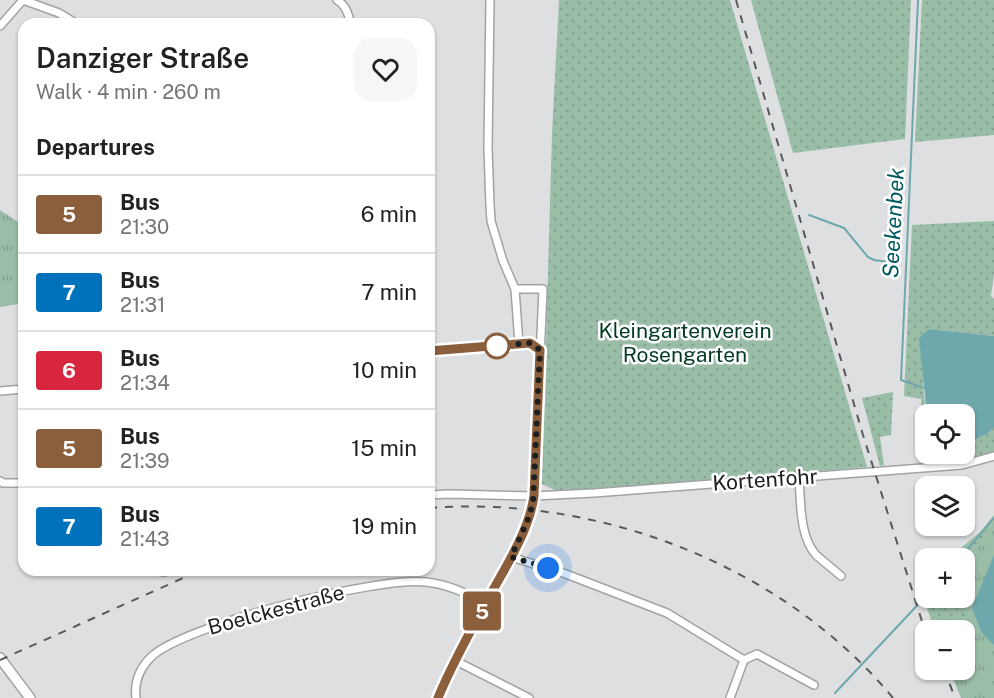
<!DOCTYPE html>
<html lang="en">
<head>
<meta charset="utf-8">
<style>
	body { margin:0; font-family:"Public Sans",sans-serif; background:#f6f6f6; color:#222; height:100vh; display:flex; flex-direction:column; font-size:22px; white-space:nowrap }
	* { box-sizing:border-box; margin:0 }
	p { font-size:20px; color:#767676 }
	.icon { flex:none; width:33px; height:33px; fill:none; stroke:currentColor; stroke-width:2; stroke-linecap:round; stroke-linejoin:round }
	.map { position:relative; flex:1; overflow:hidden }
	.drawer { position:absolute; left:18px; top:18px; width:417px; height:558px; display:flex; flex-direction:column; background:#fff; border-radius:18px; box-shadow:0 2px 4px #0004 }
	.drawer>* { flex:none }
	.badge { padding:0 12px; border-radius:4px; font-size:21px; line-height:39px }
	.tools { position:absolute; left:915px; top:404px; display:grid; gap:12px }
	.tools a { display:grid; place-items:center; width:60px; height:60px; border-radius:12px; background:#fff; box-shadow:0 2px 4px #0004; font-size:30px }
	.you { position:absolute; width:30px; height:30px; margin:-15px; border:4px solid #fff; border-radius:50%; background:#1a73e8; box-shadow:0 0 0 9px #1a73e833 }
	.map>.badge { position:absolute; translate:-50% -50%; box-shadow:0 0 0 3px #fff }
	h2 { padding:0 18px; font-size:22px; line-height:54px }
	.round { display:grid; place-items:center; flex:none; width:63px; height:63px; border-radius:18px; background:#f6f6f6 }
	.overview { display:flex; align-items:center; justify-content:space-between; height:102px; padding:0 18px }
	h1 { font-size:28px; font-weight:600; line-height:45px }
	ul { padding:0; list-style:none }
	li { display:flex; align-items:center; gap:18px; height:78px; padding:0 18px; border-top:2px solid #e0e0e0 }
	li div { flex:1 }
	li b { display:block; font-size:22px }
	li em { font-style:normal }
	li .badge { min-width:66px; font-weight:700; text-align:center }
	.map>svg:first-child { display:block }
	.grass { fill:url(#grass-dots) }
	.park { fill:url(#park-tufts) }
	.water { fill:#6fa8ac }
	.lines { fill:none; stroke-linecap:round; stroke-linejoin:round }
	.stream { stroke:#6fa8ac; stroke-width:2 }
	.minor-casing { stroke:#a1a3a4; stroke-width:10 }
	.secondary-casing { stroke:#a1a3a4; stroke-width:12 }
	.minor { stroke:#fff; stroke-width:7 }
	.secondary { stroke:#fff; stroke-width:9 }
	.rail { stroke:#585a5a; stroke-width:2; stroke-dasharray:8 8; stroke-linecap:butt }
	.line-casing { stroke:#fff; stroke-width:14 }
	.line { stroke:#8b5e3c; stroke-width:9 }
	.walk { stroke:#1d1e1e; stroke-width:6; stroke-dasharray:0 10.8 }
	.stop-dot { fill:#fff; stroke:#8b5e3c; stroke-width:3 }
	.labels { text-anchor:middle; stroke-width:5; stroke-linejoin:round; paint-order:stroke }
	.park-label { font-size:21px; fill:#013b22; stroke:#fff }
	.street-label { font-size:21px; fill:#1d1e1e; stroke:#fff }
	.water-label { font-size:22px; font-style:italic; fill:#00595e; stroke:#fff }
</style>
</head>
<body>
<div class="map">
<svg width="994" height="698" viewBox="0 0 994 698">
	<defs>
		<pattern id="grass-dots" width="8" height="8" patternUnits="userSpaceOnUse" patternTransform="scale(1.5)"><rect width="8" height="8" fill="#9abda7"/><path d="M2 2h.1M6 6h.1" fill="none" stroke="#84a28f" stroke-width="1.8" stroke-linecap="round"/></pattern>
		<pattern id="park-tufts" width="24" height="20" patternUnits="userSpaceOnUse" patternTransform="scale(1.5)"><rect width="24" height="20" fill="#9abda7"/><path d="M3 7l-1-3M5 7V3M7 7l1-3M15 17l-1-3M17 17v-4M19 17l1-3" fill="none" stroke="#84a28f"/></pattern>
	</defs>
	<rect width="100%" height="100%" fill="#dddfe0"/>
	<g class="grass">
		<polygon points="559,0 730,0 867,467 561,493 542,484 552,134"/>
		<polygon points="751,0 911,0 905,139 793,153"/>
		<polygon points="922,0 994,0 994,135 915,142"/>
		<polygon points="994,221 994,274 991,296 994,299 994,336 929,329 923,387 927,414 926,453 964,453 965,444 985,435 994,428 994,453 961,462 940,464 925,454 921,399 904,396 912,225"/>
		<polygon points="893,392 891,435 880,437 884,465 880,466 862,398"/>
		<polygon points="994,515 994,519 965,571 964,558 949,558 981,531"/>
		<polygon points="925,578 926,597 962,597 968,616 933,626 919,584"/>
	</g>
	<g class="park">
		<polygon points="0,210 24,226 24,303 0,307"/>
		<polygon points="994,519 994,698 961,698 949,669 964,669 964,630 935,630 933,626 967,616 962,597 964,597 965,571"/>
	</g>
	<g class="water">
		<polygon points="929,329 994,336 994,428 985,435 965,444 964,414 927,414 919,338"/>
		<polygon points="994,555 994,645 981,632 972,608"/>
	</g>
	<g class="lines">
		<g class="stream">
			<polyline points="918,0 901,380 924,388"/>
			<polyline points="809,215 844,228 868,257 874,260 896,263"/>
			<polyline points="960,558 994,518"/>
			<polyline points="835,693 926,596"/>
		</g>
		<defs>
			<g id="minor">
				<polyline points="23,0 59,13 77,24"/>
				<path d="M337,0c9,5 11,14 14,24"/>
				<polyline points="490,0 488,148 490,205 491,221 503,261 515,289"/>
				<polyline points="0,26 23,0"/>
				<polyline points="429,351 530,343 540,350"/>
				<polyline points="0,391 24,389"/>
				<path d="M799,478c2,23 0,58 17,77 8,7 17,14 25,21"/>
				<polyline points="0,481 3,483 24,483"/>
				<polyline points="429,495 449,494 534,496 594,493 962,465 994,456"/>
				<polyline points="511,557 566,574 667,613 744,660"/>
				<polyline points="156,570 163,572 172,570"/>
				<polyline points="456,661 529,698"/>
				<path d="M136,698c-2,-16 3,-29 15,-41 33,-32 228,-81 275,-75 21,2 41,11 59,22"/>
				<polyline points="438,698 520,540 532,510 534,496 543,289 515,289 519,344"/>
				<polyline points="730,698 744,660 757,654 814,685"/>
			</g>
			<polyline id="secondary" points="0,658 30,698"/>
		</defs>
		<use href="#minor" class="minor-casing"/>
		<use href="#secondary" class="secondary-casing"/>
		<use href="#minor" class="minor"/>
		<use href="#secondary" class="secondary"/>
		<g class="rail">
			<polyline points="736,0 863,435 926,634"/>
			<path d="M429,508c170,-13 354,57 464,190"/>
			<polyline points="0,660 201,570"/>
			<polyline points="944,669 955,698"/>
		</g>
	</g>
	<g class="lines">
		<defs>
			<path id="line" d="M429,351l101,-8 10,7 -6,146c-5,34 -25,65 -41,94 -19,35 -40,71 -55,108"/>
		</defs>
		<use href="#line" class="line-casing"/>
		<use href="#line" class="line"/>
		<polyline class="walk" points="497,346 530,343 540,350 533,503 527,522 511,557 548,568"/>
	</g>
	<circle class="stop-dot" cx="497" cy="346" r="12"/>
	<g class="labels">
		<g class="park-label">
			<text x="685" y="338">Kleingartenverein<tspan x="685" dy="24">Rosengarten</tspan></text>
		</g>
		<g class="street-label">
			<text transform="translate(765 480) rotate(-4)" y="7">Kortenfohr</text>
			<text transform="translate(276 610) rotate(-15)" y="7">Boelckestraße</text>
		</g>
		<g class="water-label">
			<text transform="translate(893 223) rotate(-87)" y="8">Seekenbek</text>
		</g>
	</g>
</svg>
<div class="tools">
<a><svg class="icon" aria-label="locate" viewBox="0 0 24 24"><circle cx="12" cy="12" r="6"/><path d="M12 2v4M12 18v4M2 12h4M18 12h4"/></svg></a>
<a><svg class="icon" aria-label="layers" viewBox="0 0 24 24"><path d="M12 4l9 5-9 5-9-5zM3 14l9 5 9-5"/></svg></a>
<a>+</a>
<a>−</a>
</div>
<div class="you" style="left:548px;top:568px"></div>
<b class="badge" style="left:482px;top:611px;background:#8b5e3c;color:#fff">5</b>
<section class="drawer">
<div class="overview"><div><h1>Danziger Straße</h1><p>Walk · 4 min · 260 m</p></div><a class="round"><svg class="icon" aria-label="heart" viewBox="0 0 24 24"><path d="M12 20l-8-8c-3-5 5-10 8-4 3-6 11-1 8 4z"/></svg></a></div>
<h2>Departures</h2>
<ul>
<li><span class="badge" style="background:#8b5e3c;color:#fff">5</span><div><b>Bus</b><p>21:30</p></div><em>6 min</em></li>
<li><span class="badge" style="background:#0072bc;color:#fff">7</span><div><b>Bus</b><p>21:31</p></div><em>7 min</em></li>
<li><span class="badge" style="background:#d7263d;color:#fff">6</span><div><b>Bus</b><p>21:34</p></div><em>10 min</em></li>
<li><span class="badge" style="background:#8b5e3c;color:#fff">5</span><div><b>Bus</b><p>21:39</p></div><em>15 min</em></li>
<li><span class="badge" style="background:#0072bc;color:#fff">7</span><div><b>Bus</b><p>21:43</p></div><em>19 min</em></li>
</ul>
</section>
</div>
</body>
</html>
